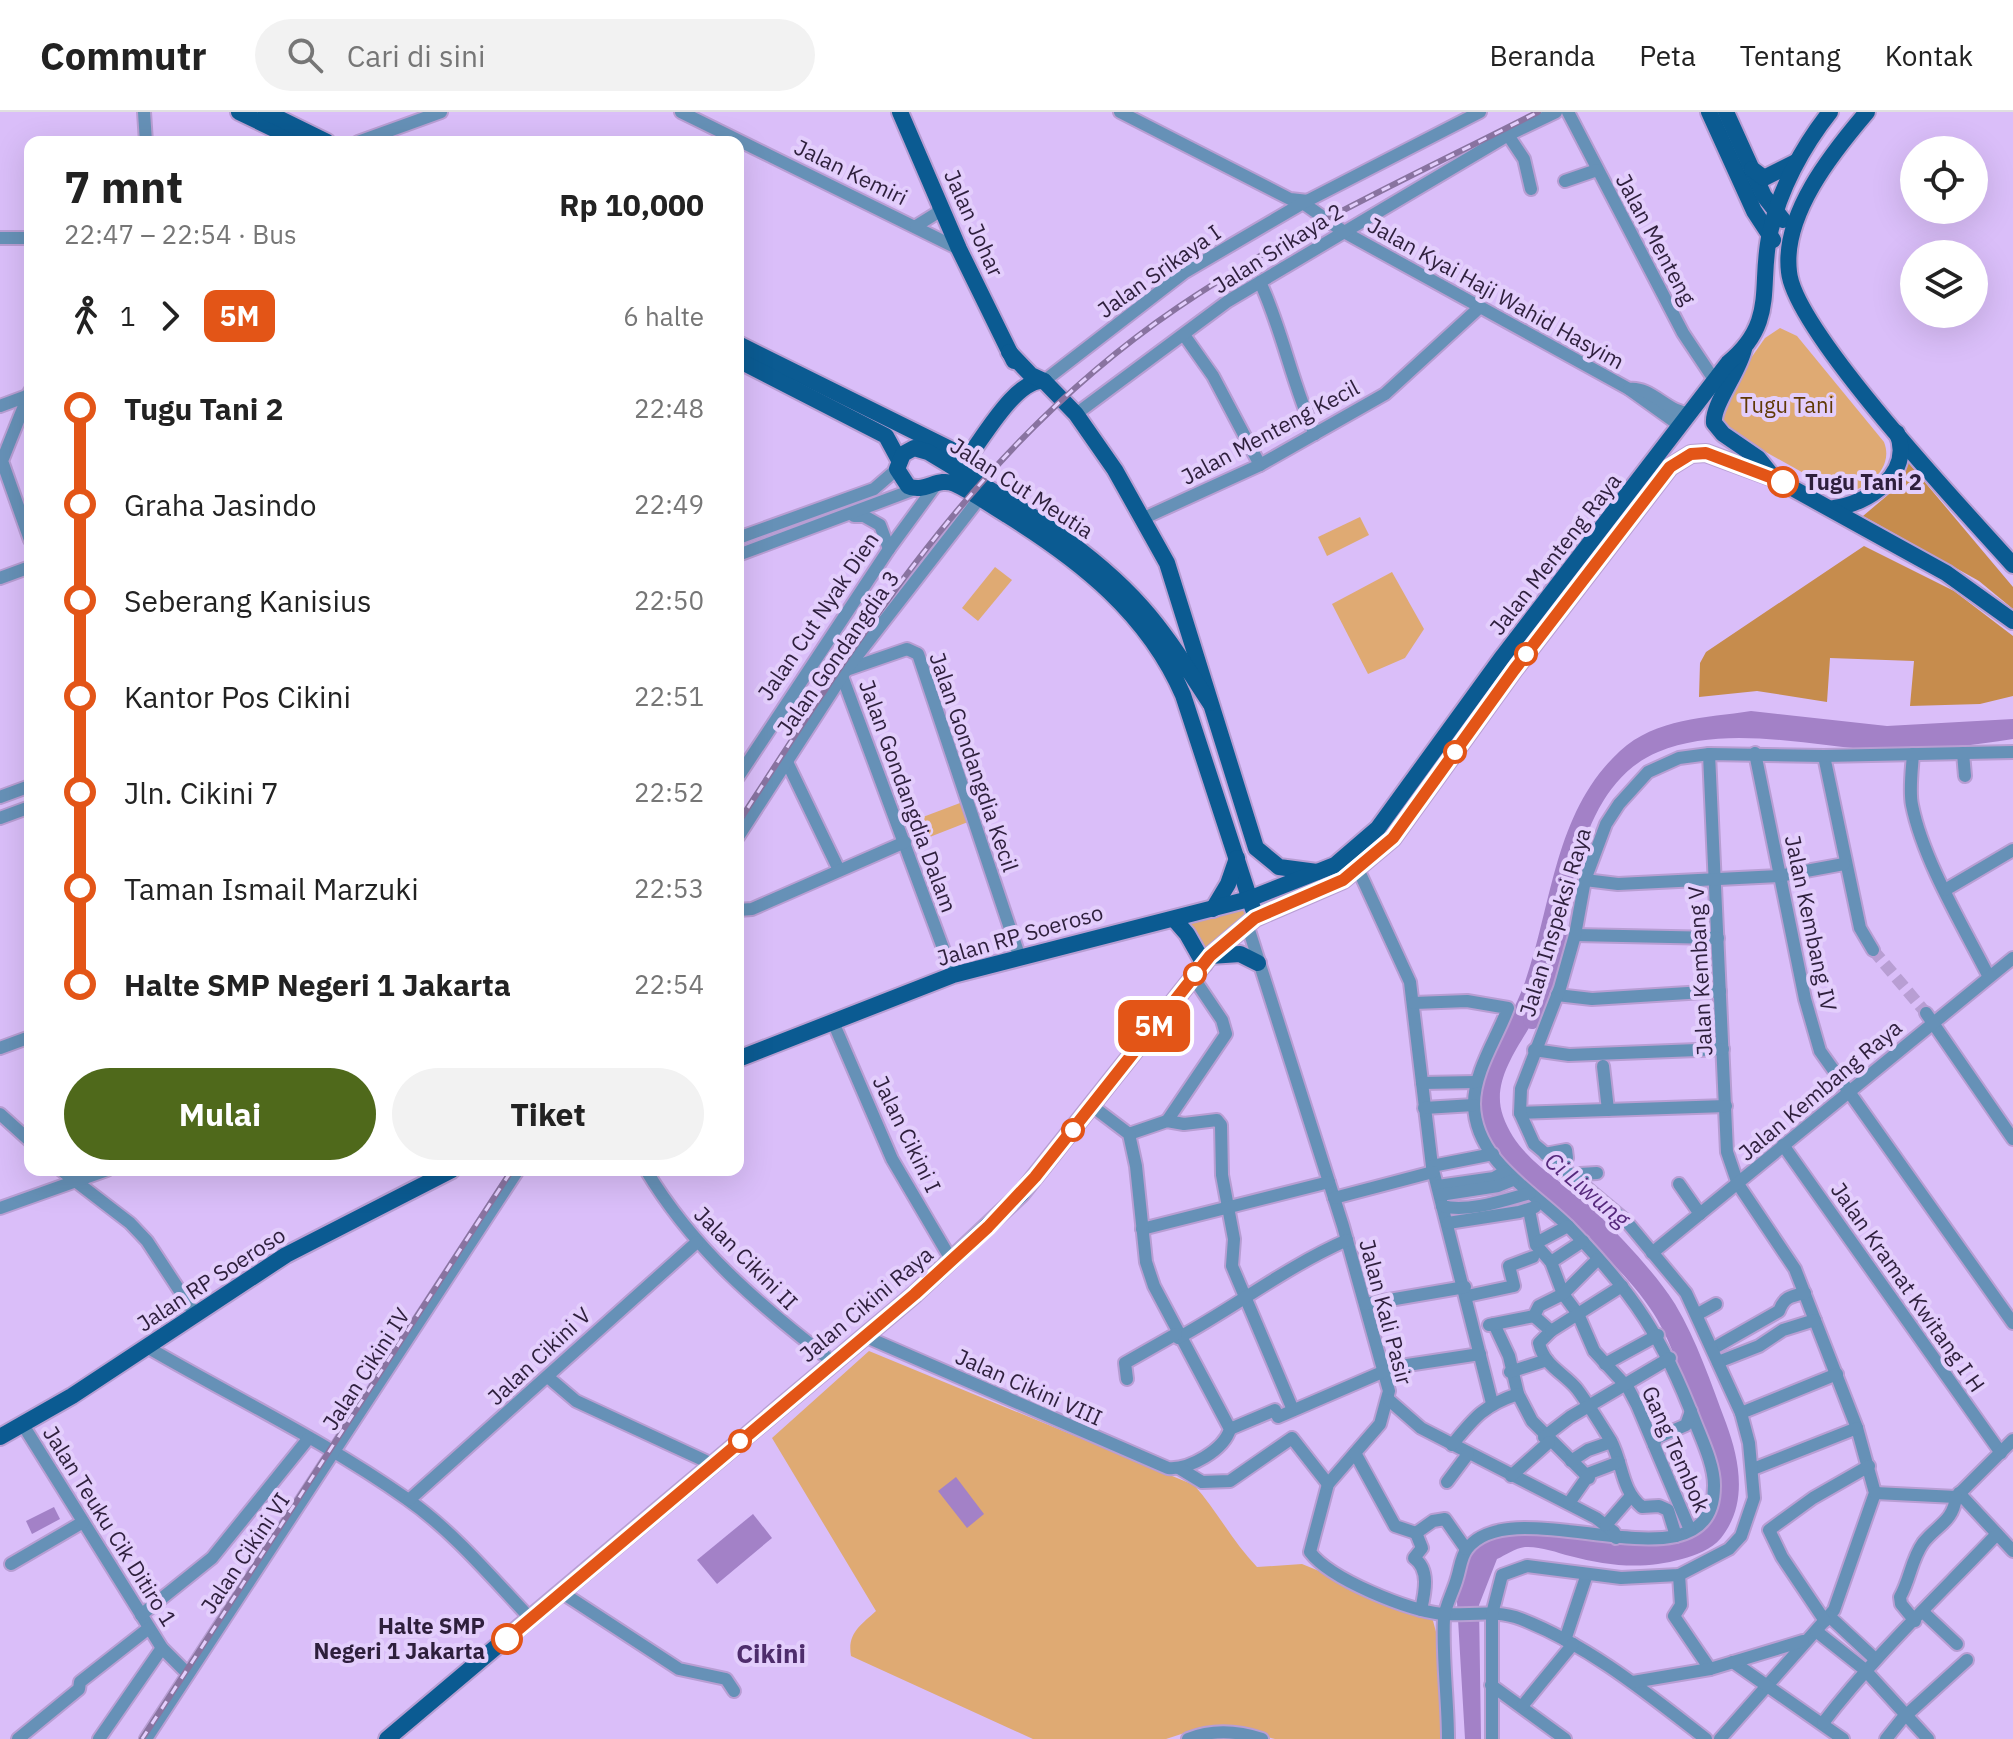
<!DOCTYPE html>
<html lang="id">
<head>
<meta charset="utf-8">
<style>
	body { margin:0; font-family:"IBM Plex Sans",sans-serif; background:#f2f2f2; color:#222; height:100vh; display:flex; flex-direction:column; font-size:30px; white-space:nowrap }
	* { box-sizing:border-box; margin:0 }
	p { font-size:26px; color:#767676 }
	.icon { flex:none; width:44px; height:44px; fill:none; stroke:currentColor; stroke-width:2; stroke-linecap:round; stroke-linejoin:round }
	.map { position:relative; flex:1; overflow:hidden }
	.panel { position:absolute; left:24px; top:24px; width:720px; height:1040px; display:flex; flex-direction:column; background:#fff; border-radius:16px; box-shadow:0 8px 32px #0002 }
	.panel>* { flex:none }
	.badge { padding:0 16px; border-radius:12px; font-size:28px; line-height:52px }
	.fabs { position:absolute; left:1900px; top:24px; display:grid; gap:16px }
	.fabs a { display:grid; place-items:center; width:88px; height:88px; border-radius:50%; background:#fff; box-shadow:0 8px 32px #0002; font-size:40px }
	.map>.badge { position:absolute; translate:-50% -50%; box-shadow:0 0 0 4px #fff }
	.legs { display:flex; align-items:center; gap:12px; height:88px; padding:0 40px; font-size:26px }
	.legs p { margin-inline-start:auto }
	.overview { display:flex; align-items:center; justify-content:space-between; height:136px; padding:0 40px }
	h1 { font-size:44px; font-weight:700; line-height:60px }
	.action { display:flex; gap:16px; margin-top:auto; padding:16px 40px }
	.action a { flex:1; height:92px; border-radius:48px; background:#4f691b; color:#fff; font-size:32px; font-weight:700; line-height:92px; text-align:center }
	.action a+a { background:#f2f2f2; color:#222 }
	ul { padding:0 40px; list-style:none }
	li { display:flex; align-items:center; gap:28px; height:96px; font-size:30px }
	li i { display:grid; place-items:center; width:12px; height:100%; margin:0 10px; background:currentColor }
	li i::after { content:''; width:20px; height:20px; margin:-10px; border:6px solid; border-radius:50%; background:#fff }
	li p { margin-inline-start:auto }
	li:first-child i { background:linear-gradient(#0000 50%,currentColor 0) }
	li:last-child i { background:linear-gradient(currentColor 50%,#0000 0) }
	header { display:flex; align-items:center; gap:48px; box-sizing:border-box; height:112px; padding:0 40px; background:#fff; border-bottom:2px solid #e0e0e0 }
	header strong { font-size:38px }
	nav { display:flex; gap:44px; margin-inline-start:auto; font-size:28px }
	.search { width:560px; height:72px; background:#f2f2f2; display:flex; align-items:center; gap:20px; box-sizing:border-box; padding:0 28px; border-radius:44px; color:#767676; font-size:30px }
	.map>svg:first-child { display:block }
	.green { fill:#dfaa73 }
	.forest { fill:#c68c4d }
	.water { fill:#a381c7 }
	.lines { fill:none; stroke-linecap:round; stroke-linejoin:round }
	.river { stroke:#a381c7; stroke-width:18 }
	.minor-tunnel { stroke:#b89ed3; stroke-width:12; stroke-dasharray:12 6; stroke-linecap:butt }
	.minor-casing { stroke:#b89ed3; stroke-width:16 }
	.major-casing { stroke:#b89ed3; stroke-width:20 }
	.minor { stroke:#6691b7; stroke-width:12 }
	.major { stroke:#0b5b92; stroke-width:16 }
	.rail-casing { stroke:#8973a0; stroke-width:6 }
	.rail { stroke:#e3cefc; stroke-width:3; stroke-dasharray:9; stroke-linecap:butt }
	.line-1-casing { stroke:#fff; stroke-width:18 }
	.line-1 { stroke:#e35517; stroke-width:12 }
	.stop-1-dot { fill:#fff; stroke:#e35517; stroke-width:4 }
	.labels { text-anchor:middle; stroke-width:8; stroke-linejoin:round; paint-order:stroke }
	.street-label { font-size:22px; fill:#2e1f3c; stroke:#e3cefc }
	.park-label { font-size:22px; fill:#603905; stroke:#e3cefc }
	.stop-label { font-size:22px; font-weight:bold; fill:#2e1f3c; stroke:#e3cefc; text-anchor:start }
	.water-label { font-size:24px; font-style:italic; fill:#572a7d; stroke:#e3cefc }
	.quarter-label { font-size:26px; font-weight:bold; fill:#4e2c6c; stroke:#e3cefc }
</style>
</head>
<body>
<header>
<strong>Commutr</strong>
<div class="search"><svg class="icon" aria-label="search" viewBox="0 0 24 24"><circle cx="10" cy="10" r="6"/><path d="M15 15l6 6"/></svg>Cari di sini</div>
<nav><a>Beranda</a><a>Peta</a><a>Tentang</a><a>Kontak</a></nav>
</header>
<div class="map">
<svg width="2013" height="1627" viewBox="0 0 2013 1627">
	<rect width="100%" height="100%" fill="#dabef9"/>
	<g class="green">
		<path d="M1780,216l17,8 87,106c11,28 -20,49 -43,52l-120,-67 2,-29 42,-60z"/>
		<polygon points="1360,405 1369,423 1327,444 1318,425"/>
		<polygon points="995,455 1012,468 978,509 962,496"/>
		<polygon points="1392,460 1424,517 1405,546 1368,562 1332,492"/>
		<polygon points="960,691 968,710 922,728 915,708"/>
		<polygon points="1250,796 1203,846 1183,810"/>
		<path d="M869,1239l325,134c23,26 39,57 63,82l45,-3 130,53 11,41v81h-168l-45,-12 -24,-1 -40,13h-133l-182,-83c-4,-23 10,-31 25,-45l-104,-173z"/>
	</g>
	<g class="forest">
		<polygon points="1907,349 2013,475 2013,497 1979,469 1863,404 1889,382"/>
		<polygon points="1864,434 1954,479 2013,524 2013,584 1980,592 1910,594 1914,549 1830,546 1827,590 1757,579 1699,585 1700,551 1706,540"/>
	</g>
	<g class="water">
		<path d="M1751,599l136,15 126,-7v20c-45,7 -91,13 -136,11 -70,-4 -151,-26 -219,2 -88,37 -86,169 -114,246 -13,37 -56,76 -41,118 16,46 60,63 93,96 27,28 58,59 79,92 22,37 36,79 51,119 14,38 22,81 -5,115 -10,12 -25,17 -39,21 -39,11 -74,7 -112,-3 -14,-4 -31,-10 -45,-9 -10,1 -19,8 -28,12l-18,46 2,134h-16l-8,-137c4,-35 10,-49 39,-70l168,8 49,-28c13,-36 -3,-71 -18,-104 -13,-29 -22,-62 -38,-89 -22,-37 -58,-69 -89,-99 -25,-25 -61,-42 -78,-75 -9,-17 -17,-45 -11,-64 12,-34 34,-65 46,-99 28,-80 29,-170 95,-231 36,-33 86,-33 131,-40z"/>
		<polygon points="956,1365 984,1402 967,1416 938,1379"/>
		<polygon points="54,1395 60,1407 32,1422 26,1409"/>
		<polygon points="753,1402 772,1426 717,1472 697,1448"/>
	</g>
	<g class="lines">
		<polyline class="river" points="1532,908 1549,878 1558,823"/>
		<polyline class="minor-tunnel" points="1873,838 1926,901"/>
		<defs>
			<g id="minor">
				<polyline points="144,0 146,30"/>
				<polyline points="681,0 959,137"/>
				<polyline points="1120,0 1290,87 1308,89"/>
				<polyline points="1568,0 1683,221 1715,269"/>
				<polyline points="1508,23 1524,47 1531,77"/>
				<polyline points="358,30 441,0"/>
				<polyline points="1565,69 1597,58"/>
				<polyline points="1303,91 1344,120 1629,277 1675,310 1678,318"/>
				<polyline points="916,114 937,101 940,90"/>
				<polyline points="0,126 30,126"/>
				<path d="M1260,170c23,49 32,103 55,152"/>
				<polyline points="1184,223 1213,264 1260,353"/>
				<polyline points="1044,269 1185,160 1303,91 1480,0"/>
				<path d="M1629,277c23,-3 39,25 62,24"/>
				<polyline points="30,279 2,349 30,428"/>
				<polyline points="0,294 27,284"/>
				<polyline points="1076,302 1228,189 1508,23 1556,0"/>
				<polyline points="854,404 864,404 880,413 889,437"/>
				<polyline points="1144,406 1260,353 1385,282 1480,195"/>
				<polyline points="738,426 874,377 897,357"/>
				<polyline points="738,443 915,377"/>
				<polyline points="0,466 30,455"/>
				<polyline points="846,558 907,537 918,542 1019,843"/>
				<polyline points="842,564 953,863"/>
				<polyline points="1755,641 1805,887 1820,939 2013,1211"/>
				<polyline points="1963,641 1965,664"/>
				<polyline points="1709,642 1727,1040 1738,1072 1795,1157 1857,1316 1875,1381 1834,1498 1720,1627"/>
				<path d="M1913,642c-1,15 -4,36 -1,51 11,55 51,121 77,172"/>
				<polyline points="1824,644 1860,816 1873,838"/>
				<polyline points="787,650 838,756"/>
				<polyline points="738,665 889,437 938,370"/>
				<polyline points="0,685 30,674"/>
				<polyline points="0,706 30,695"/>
				<polyline points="738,725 846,558 979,387"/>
				<polyline points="1358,757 1410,870 1432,1054 1492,1291"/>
				<polyline points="1585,768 1618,772 1779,764 1844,752"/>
				<polyline points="1945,778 2013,738"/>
				<polyline points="738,798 752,797 905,730"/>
				<path d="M1247,812l96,302 46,165 -9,33 -52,60 -18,68c21,28 98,58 132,62 26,2 54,-5 79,5 69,27 127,75 185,120"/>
				<polyline points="1575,823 1718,826"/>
				<polyline points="1557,883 1592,887 1720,879"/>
				<path d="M1414,891l53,-2 41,7c-11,30 -34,63 -34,96 1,59 63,89 98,126 62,64 91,108 123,192 7,18 19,43 19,63 1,114 -199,0 -247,64 -6,7 -7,20 -10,29 -3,12 -12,28 -13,40 -2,40 4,81 4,121"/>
				<polyline points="1926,901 2013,1027"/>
				<polyline points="833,910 892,1047 952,1149"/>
				<polyline points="0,936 30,925"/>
				<polyline points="1534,938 1569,943 1723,937"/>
				<polyline points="1603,954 1608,998"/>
				<polyline points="1422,971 1476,970"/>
				<polyline points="1424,996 1474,993"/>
				<polyline points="1520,1001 1726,994"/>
				<polyline points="0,1002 30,1029"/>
				<polyline points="1167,1009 1226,922 1222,908 1193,865"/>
				<polyline points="1129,1022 1167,1009 1184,1012 1217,1008 1221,1013 1222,1063 1234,1127 1232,1154 1293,1298"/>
				<polyline points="1783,1033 2001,1341"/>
				<polyline points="1545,1042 1566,1038 1567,1046 1560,1053"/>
				<polyline points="1432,1054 1493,1042"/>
				<polyline points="61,1058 130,1111 147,1129 195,1202"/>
				<path d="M646,1058c47,79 114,136 187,192"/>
				<polyline points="1577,1067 1580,1062 1597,1061"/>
				<polyline points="1679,1072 1700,1102"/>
				<polyline points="1438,1074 1494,1066 1506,1059"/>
				<polyline points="1440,1083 1498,1074 1513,1068"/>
				<polyline points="1334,1086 1433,1060"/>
				<path d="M1442,1094c26,7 63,-6 88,-13"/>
				<polyline points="0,1096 107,1058"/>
				<polyline points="1529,1098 1536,1133 1551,1150 1563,1182 1578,1202 1594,1239 1628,1276 1637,1293 1690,1418"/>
				<polyline points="1448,1111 1519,1100 1535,1095"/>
				<polyline points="1142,1117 1329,1070"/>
				<polyline points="1538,1130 1568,1114"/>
				<polyline points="1652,1141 2013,846"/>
				<polyline points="1551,1150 1583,1129"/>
				<polyline points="1467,1184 1514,1174 1509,1154 1533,1145"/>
				<polyline points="1366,1192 1465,1175"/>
				<polyline points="1698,1202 1716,1192"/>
				<path d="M1534,1204l17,15 -12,12c5,23 25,30 38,46 12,16 24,36 34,52 12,23 10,49 31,66l17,-1 9,4 8,26"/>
				<polyline points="1494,1212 1509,1244 1518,1282 1532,1309 1589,1366"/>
				<polyline points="1489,1213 1534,1204 1539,1194 1563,1182 1598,1147"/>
				<polyline points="1551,1219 1622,1174"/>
				<path d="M864,1224l304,132c21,2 56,-18 62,-39l-76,-143 -8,-24 -10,-96 -7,-32 -37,-28"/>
				<path d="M1178,1226c59,-32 106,-70 169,-98"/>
				<path d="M147,1235c86,50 178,94 260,152 46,32 85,79 123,119"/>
				<path d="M1714,1236l65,-37c5,-14 12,-15 26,-18"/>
				<polyline points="1718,1250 1759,1234 1783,1218 1815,1208"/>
				<polyline points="1605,1252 1658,1223"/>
				<polyline points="1510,1260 1547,1248"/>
				<polyline points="549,1266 576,1289 712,1352"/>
				<polyline points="1127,1267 1125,1251 1176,1222"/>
				<polyline points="1389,1288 1421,1316 1596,1406 1614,1420 1616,1426"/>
				<polyline points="1741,1301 1837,1262"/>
				<polyline points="23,1313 162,1536 188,1562"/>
				<polyline points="1230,1317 1275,1298 1278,1305 1394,1255 1480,1242"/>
				<polyline points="1544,1325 1570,1305 1670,1246"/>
				<path d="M1452,1333c22,-27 32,-40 66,-51"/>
				<polyline points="1654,1333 1656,1326 1686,1313 1691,1299"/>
				<polyline points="1355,1341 1395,1414 1416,1421 1433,1409 1445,1407 1466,1437"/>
				<polyline points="1571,1349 1588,1338 1611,1330"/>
				<polyline points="1179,1356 1202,1370 1230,1369 1292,1326 1328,1372"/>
				<polyline points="1753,1357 1857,1316"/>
				<polyline points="1511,1364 1549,1330"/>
				<polyline points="1447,1370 1468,1342"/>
				<polyline points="1875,1381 1956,1385 2013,1328"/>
				<polyline points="1959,1381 2013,1439"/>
				<polyline points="409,1388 697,1130"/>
				<polyline points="1569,1391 1590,1361 1619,1350"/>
				<polyline points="1606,1413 1631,1384"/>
				<path d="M1416,1421l6,15 -8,10c16,11 11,34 7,52"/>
				<polyline points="11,1452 83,1410"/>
				<polyline points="1679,1463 1681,1493 1674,1504 1710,1557"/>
				<polyline points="561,1480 679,1557 726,1567 734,1579"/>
				<polyline points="1923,1500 1957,1532"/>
				<polyline points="141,1503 212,1446 308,1327"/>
				<polyline points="1829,1504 1875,1547"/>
				<polyline points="1825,1509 1782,1445 1769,1418 1813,1386 1869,1354"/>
				<path d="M1915,1509l-14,-17 -1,-7c10,-17 11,-37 23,-54 14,-18 30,-21 33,-46"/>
				<polyline points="1816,1519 1864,1557 1928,1627"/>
				<polyline points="1565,1528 1587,1462"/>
				<polyline points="1733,1550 1843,1627"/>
				<polyline points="1633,1570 1710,1557 1803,1529"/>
				<polyline points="1491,1573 1565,1627"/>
				<polyline points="1523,1593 1573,1532"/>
				<path d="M1823,1611c52,-68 115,-127 174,-189"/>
				<polyline points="18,1627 79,1577 80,1570 149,1516"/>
				<polyline points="99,1627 162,1536"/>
				<polyline points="146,1627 518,1058"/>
				<path d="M1188,1627c25,-10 50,-8 74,0"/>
				<polyline points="1492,1627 1492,1502 1502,1463 1527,1454 1621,1466 1679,1463 1729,1437 1741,1424 1754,1386 1749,1331 1741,1301 1686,1181 1627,1110 1534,1032 1520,1001 1521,977 1560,876 1575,823 1585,768 1606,712 1619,692 1648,660 1679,646 1709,642 1824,644 2013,640"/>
				<polyline points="1886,1627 1902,1607 1967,1548"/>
			</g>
			<g id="major">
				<polyline points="239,0 301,30"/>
				<polyline points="266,0 327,30"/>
				<polyline points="900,0 959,137 1014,249"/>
				<polyline points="1709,0 1754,99 1773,128"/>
				<polyline points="1726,0 1764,84 1783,108"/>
				<path d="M1867,0c-35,41 -85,103 -78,160 6,60 177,240 224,293"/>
				<polyline points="1752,57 1764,66 1796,50"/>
				<path d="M738,232l226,112 7,-3c15,-20 47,-75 73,-72"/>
				<path d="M1744,237c-5,23 -32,56 -30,74l9,11 35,24 16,20"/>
				<polyline points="1009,240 1031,263 1044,269 1076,302 1115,358 1167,451 1256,736 1279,755 1317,760"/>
				<polyline points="738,248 886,324 899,348"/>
				<path d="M1834,396c33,-4 80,-34 63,-75"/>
				<path d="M1210,591c-22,-33 -42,-67 -68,-96 -58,-65 -140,-110 -214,-155l-14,-4 -11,6 -6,15 11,17c16,8 30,-10 47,-2 18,8 35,21 52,31 74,46 141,99 176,180l70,214"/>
				<polyline points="1213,797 1228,772 1237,746"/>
				<polyline points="1174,807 1187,822 1204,852"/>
				<polyline points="1210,844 1240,842 1258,851"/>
				<path d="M738,947l215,-84 296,-76 86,-34 43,-37 125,-172 225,-293c50,-41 30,-78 42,-130 9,-43 33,-87 60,-121"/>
				<polyline points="0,1325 72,1284 286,1143 452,1058"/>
				<polyline points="387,1627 915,1182 1021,1082 1210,844 1255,806 1343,768 1393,726 1514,558 1670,355 1691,342 1706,341 1774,366 1946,461 2013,509"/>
			</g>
		</defs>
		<use href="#minor" class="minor-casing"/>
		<use href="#major" class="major-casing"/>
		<use href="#minor" class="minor"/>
		<use href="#major" class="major"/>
		<defs>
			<g id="rail">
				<path d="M738,711c126,-194 243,-382 439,-515 113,-77 240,-134 361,-196"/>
				<polyline points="142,1627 512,1058"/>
			</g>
		</defs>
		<use href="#rail" class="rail-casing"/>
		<use href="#rail" class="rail"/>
	</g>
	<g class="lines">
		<defs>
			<polyline id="line-1" points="507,1527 915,1182 988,1115 1035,1065 1210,844 1255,806 1343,768 1393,726 1514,558 1670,355 1691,342 1706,341 1783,370"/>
		</defs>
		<use href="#line-1" class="line-1-casing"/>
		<use href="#line-1" class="line-1"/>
	</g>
	<g class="stop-1-dot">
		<circle cx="1783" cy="370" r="14"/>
		<circle cx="1526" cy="542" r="10"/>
		<circle cx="1455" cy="640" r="10"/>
		<circle cx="1195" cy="862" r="10"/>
		<circle cx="1073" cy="1018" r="10"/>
		<circle cx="740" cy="1329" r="10"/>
		<circle cx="507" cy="1527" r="14"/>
	</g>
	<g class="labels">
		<g class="street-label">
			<text transform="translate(851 60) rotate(26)" y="8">Jalan Kemiri</text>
			<text transform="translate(974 111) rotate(66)" y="8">Jalan Johar</text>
			<text transform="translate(1656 127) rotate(62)" y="8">Jalan Menteng</text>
			<text transform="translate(1278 136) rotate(-32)" y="8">Jalan Srikaya 2</text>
			<text transform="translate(1159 159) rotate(-35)" y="8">Jalan Srikaya I</text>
			<text transform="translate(1496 181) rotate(29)" y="8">Jalan Kyai Haji Wahid Hasyim</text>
			<text transform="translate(1270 320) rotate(-28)" y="8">Jalan Menteng Kecil</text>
			<text transform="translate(1022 376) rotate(33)" y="8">Jalan Cut Meutia</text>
			<text transform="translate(1555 442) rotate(-52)" y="8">Jalan Menteng Raya</text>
			<text transform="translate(818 504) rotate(-56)" y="8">Jalan Cut Nyak Dien</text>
			<text transform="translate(838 541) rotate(-55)" y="8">Jalan Gondangdia 3</text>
			<text transform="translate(974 650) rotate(71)" y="8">Jalan Gondangdia Kecil</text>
			<text transform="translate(908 684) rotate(70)" y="8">Jalan Gondangdia Dalam</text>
			<text transform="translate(1555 810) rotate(-73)" y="8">Jalan Inspeksi Raya</text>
			<text transform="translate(1811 811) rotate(78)" y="8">Jalan Kembang IV</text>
			<text transform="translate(1020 823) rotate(-16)" y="8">Jalan RP Soeroso</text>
			<text transform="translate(1700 859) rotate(-93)" y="8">Jalan Kembang V</text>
			<text transform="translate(1820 978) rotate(-40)" y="8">Jalan Kembang Raya</text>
			<text transform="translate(907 1022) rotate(64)" y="8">Jalan Cikini I</text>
			<text transform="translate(746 1146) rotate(45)" y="8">Jalan Cikini II</text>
			<text transform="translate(211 1167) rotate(-33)" y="8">Jalan RP Soeroso</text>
			<text transform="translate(1908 1175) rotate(55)" y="8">Jalan Kramat Kwitang I H</text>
			<text transform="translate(866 1192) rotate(-40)" y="8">Jalan Cikini Raya</text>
			<text transform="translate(1386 1200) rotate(75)" y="8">Jalan Kali Pasir</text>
			<text transform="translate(539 1244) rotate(-43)" y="8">Jalan Cikini V</text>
			<text transform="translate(366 1257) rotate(-57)" y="8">Jalan Cikini IV</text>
			<text transform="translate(1029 1275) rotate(24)" y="8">Jalan Cikini VIII</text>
			<text transform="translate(1676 1337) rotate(66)" y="8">Gang Tembok</text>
			<text transform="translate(110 1414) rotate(58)" y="8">Jalan Teuku Cik Ditiro 1</text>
			<text transform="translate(245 1441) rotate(-56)" y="8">Jalan Cikini VI</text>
		</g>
		<g class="park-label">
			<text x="1787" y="301">Tugu Tani</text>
		</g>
		<g class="stop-label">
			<text x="1805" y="378">Tugu Tani 2</text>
			<text x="485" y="1522" text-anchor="end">Halte SMP<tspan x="485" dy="25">Negeri 1 Jakarta</tspan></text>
		</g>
		<g class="water-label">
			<text transform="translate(1587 1078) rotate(40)" y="8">Ci Liwung</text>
		</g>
		<g class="quarter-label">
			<text x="771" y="1551">Cikini</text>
		</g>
	</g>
</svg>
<div class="fabs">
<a><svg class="icon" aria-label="locate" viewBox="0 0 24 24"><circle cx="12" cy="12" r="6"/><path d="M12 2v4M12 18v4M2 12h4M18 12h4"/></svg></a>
<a><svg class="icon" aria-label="layers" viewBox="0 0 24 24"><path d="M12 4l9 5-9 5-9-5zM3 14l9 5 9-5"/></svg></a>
</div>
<b class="badge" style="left:1154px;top:914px;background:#e35517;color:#fff">5M</b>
<section class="panel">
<div class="overview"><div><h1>7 mnt</h1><p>22:47 – 22:54 · Bus</p></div><b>Rp 10,000</b></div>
<div class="legs"><svg class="icon" aria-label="walk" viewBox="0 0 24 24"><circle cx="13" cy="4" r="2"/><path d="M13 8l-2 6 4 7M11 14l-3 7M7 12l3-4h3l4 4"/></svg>1<svg class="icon" aria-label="forward" viewBox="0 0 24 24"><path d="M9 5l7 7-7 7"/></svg><b class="badge" style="background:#e35517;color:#fff">5M</b><p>6 halte</p></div>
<ul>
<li><i style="color:#e35517"></i><b>Tugu Tani 2</b><p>22:48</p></li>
<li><i style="color:#e35517"></i><span>Graha Jasindo</span><p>22:49</p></li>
<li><i style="color:#e35517"></i><span>Seberang Kanisius</span><p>22:50</p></li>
<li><i style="color:#e35517"></i><span>Kantor Pos Cikini</span><p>22:51</p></li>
<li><i style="color:#e35517"></i><span>Jln. Cikini 7</span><p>22:52</p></li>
<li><i style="color:#e35517"></i><span>Taman Ismail Marzuki</span><p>22:53</p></li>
<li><i style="color:#e35517"></i><b>Halte SMP Negeri 1 Jakarta</b><p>22:54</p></li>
</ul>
<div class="action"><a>Mulai</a><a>Tiket</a></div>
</section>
</div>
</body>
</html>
